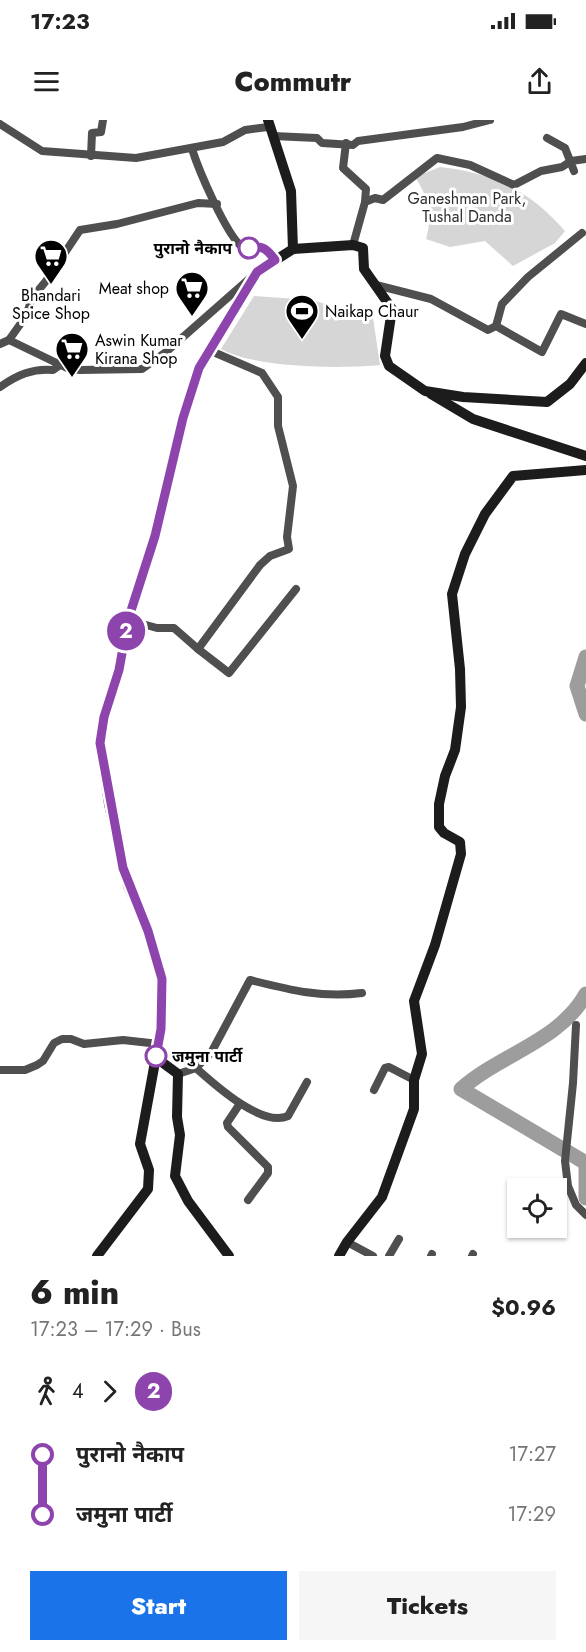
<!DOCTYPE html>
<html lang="en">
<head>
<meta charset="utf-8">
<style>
	body { margin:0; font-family:Jost,"Noto Sans Devanagari",sans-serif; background:#f6f6f6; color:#222; height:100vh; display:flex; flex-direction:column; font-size:22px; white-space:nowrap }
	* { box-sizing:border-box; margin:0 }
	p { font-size:20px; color:#767676 }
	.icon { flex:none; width:33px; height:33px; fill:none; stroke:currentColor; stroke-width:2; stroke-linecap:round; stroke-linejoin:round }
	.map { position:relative; height:1136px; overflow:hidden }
	.side { display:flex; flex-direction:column; background:#fff; flex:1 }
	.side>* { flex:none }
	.badge { padding:0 12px; border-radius:20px; font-size:21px; line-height:39px }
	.buttons { position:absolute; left:507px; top:1058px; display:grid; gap:12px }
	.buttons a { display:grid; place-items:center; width:60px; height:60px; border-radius:0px; background:#fff; box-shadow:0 2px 4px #0004; font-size:30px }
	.map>.badge { position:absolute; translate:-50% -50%; box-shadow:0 0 0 3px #fff }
	.legs { display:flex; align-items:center; gap:9px; height:66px; padding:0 30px; font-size:20px }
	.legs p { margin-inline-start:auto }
	.overview { display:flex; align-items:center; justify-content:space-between; height:102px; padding:0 30px }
	h1 { font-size:33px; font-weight:800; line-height:45px }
	.action { display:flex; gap:12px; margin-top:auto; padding:12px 30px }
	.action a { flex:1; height:69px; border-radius:0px; background:#1a73e8; color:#fff; font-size:24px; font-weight:800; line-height:69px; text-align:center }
	.action a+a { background:#f6f6f6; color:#222 }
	ul { padding:0 30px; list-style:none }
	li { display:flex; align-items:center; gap:21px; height:60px; font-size:22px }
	li i { display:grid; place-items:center; width:9px; height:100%; margin:0 8px; background:currentColor }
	li i::after { content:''; width:15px; height:15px; margin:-8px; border:4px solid; border-radius:50%; background:#fff }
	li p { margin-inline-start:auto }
	li:first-child i { background:linear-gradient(#0000 50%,currentColor 0) }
	li:last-child i { background:linear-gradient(currentColor 50%,#0000 0) }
	.status { display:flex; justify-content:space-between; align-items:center; height:42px; padding:0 30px; background:#fff; direction:ltr }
	.status svg { height:16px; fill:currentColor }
	header { display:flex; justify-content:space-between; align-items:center; height:78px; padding:0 30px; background:#fff; font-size:27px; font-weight:800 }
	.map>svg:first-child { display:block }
	.green { fill:#d6d6d6 }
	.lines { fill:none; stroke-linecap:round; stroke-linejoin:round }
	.river { stroke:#9d9d9d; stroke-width:15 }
	.street { stroke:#4f4f4f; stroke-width:8 }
	.secondary { stroke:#1c1c1c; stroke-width:10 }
	.line-1-casing { stroke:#fff; stroke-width:14 }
	.line-1 { stroke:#8e44ad; stroke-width:9 }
	.stop-1-dot { fill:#fff; stroke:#8e44ad; stroke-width:3 }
	.labels { text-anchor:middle; stroke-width:6; stroke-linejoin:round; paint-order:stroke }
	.park-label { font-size:16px; fill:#2d2d2d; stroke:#fff }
	.stop-label { font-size:16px; font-weight:bold; fill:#000; stroke:#fff; text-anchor:end }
	.poi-label { font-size:16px; fill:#000; stroke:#fff; text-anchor:start }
</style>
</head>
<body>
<div class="status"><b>17:23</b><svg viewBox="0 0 49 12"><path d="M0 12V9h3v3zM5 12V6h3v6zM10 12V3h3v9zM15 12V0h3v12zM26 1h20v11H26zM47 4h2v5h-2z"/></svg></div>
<header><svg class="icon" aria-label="menu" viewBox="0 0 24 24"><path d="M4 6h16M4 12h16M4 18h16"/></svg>Commutr<svg class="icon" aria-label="share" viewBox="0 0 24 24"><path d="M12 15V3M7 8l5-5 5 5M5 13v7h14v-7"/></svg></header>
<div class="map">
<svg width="586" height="1136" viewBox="0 0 586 1136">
	<rect width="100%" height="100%" fill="#fff"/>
	<g class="green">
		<path d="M440,47c54,6 89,23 125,64l-10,12 -42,23 -28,-25 -35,6 -24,-8c7,-27 4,-38 -11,-62z"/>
		<path d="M254,176l58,4 61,18 7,47c-39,4 -126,3 -159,-16z"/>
	</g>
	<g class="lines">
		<g class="river">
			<polyline points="586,537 577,566 586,594"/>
			<path d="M586,874c-27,48 -86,60 -125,95l125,74"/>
			<polyline points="586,1048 586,1078"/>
		</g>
		<g class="street">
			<polyline points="0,4 42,31 136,38 223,22 245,10 268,7"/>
			<polyline points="273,16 317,18 322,23 353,25 358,21 463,7 490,0"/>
			<polyline points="547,18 565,28 574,51"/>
			<polyline points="346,23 343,48 366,69 365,82"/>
			<path d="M192,29c7,22 34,85 50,98 19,2 20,-4 33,13"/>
			<polyline points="91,36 92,13 101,12 103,0"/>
			<polyline points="353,125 365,82 375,78 383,80 437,38 470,45 514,65 541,51 562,47 571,41 586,39"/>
			<polyline points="376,165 431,179 488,210 496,206 502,184 528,157 582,113"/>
			<polyline points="496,206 542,232 561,194 586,204"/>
			<polyline points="9,220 26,196 32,178 46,161 80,110 117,104 198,83 217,84"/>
			<polyline points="0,224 9,220 67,248 80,250 142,249 166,232 249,159"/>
			<path d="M0,267c17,-12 33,-19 53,-17l7,-5"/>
			<polyline points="128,500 157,508 174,508 198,529 260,445 270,436 289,429 287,417 293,366 278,306 278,277 262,253 211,231"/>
			<polyline points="198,529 229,553 296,469"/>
			<polyline points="576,905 573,963 565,1041 568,1066 576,1085 586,1095"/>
			<path d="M196,948c18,16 66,60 92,48l19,-34"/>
			<polyline points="0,950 25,950 37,945 43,941 54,923 62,919 71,919 84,924 123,920 159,924"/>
			<path d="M178,954l18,-6 15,-15 39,-73c40,10 71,18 112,13"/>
			<polyline points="374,970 385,948 389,947 414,960"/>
			<polyline points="239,985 227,1003 228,1007 268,1047 268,1053 248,1080"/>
			<polyline points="347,1122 373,1136"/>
			<polyline points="389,1136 399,1119"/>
			<polyline points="431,1136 432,1134"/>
			<polyline points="472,1136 473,1134"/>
		</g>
		<g class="secondary">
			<polyline points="293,129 353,125 363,128 364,149 392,189 385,236 389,246 425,271 463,277 547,282 570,264 586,243"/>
			<polyline points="431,274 473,299 586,336"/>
			<polyline points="155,937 178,954 177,997 180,1015 175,1056 188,1081 229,1136"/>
			<polyline points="97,1136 148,1069 149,1050 140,1024 161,909 162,887 162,859 148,811 128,766 109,684 100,623 104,597 119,550 128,500 155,416 183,298 199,248 257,152 293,129 291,71 268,0"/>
			<polyline points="339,1136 347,1122 382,1077 414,989 414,960 422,934 414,881 435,825 461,734 460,722 444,713 439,707 439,684 445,656 455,630 461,587 460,549 452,474 465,434 485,394 513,356 586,350"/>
		</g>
	</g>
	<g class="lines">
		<defs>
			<path id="line-1" d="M156,936l5,-27 1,-50 -14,-48 -25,-63 -23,-125 4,-26 15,-47 9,-50 27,-84 28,-118 16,-50 58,-96 18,-12c-8,-11 -12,-15 -26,-12"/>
		</defs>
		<use href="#line-1" class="line-1-casing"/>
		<use href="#line-1" class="line-1"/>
	</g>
	<defs>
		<symbol id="supermarket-pin" viewBox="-11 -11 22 30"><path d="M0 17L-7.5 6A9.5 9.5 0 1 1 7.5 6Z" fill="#000" stroke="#fff"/><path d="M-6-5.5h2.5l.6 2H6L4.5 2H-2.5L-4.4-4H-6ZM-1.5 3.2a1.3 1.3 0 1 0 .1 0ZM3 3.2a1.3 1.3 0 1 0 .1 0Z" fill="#fff"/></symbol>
		<symbol id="stadium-pin" viewBox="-11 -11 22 30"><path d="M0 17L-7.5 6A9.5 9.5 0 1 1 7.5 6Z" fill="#000" stroke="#fff"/><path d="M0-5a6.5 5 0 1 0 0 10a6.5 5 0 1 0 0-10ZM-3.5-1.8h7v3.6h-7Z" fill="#fff"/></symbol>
	</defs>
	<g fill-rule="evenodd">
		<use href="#supermarket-pin" x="32" y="117" width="38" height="52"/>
		<use href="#supermarket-pin" x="173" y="149" width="38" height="52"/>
		<use href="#stadium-pin" x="283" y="172" width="38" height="52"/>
		<use href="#supermarket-pin" x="53" y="210" width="38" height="52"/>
	</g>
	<g class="stop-1-dot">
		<circle cx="249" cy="128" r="10"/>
		<circle cx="156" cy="936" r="10"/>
	</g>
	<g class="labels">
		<g class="park-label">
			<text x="467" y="84">Ganeshman Park,<tspan x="467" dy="18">Tushal Danda</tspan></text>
		</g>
		<g class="stop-label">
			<text x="232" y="134">पुरानो नैकाप</text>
			<text x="172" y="942" text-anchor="start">जमुना पार्टी</text>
		</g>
		<g class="poi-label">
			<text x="169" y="174" text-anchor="end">Meat shop</text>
			<text x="51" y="181" text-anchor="middle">Bhandari<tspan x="51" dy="18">Spice Shop</tspan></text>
			<text x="325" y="197">Naikap Chaur</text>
			<text x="95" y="226">Aswin Kumar<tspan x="95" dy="18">Kirana Shop</tspan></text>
		</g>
	</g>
</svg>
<div class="buttons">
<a><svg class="icon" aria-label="locate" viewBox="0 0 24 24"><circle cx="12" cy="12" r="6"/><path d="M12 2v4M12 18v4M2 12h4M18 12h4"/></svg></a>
</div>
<b class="badge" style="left:126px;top:511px;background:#8e44ad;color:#fff">2</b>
</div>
<section class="side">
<div class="overview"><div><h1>6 min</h1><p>17:23 – 17:29 · Bus</p></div><b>$0.96</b></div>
<div class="legs"><svg class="icon" aria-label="walk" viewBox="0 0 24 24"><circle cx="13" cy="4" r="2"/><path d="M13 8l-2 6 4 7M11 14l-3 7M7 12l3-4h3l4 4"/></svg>4<svg class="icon" aria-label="forward" viewBox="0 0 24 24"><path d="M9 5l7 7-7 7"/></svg><b class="badge" style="background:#8e44ad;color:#fff">2</b></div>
<ul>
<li><i style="color:#8e44ad"></i><b>पुरानो नैकाप</b><p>17:27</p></li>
<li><i style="color:#8e44ad"></i><b>जमुना पार्टी</b><p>17:29</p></li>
</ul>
<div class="action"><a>Start</a><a>Tickets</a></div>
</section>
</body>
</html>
